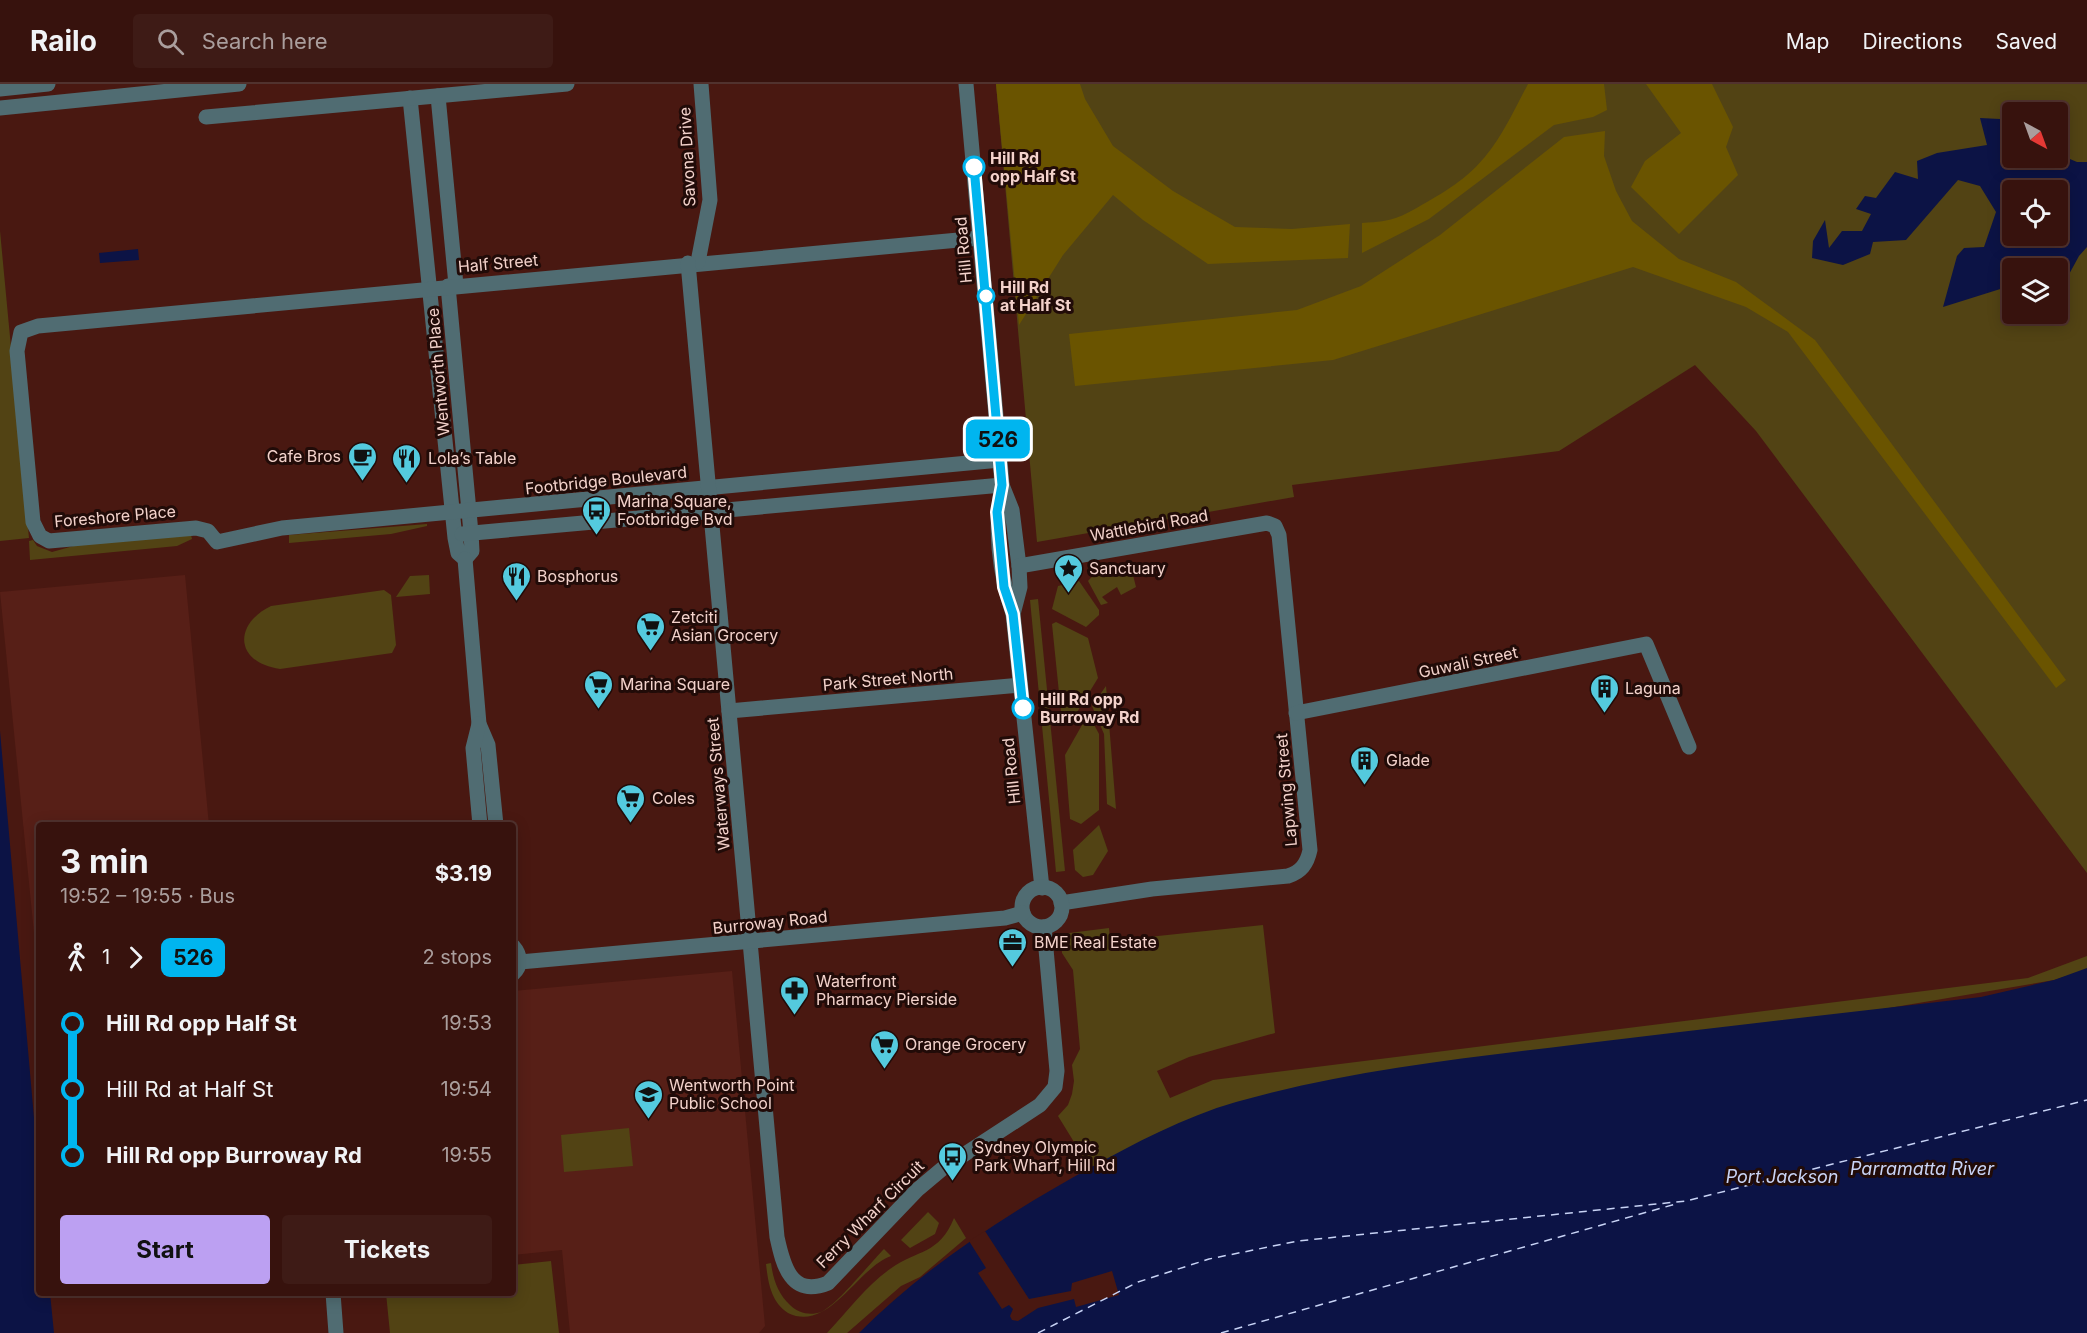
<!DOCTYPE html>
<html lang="en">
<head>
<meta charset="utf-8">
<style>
	body { margin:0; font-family:Inter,sans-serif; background:#3e1b16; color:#f1f3f6; height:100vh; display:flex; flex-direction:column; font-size:22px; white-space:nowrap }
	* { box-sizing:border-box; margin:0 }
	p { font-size:20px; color:#aa9e9d }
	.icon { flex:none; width:33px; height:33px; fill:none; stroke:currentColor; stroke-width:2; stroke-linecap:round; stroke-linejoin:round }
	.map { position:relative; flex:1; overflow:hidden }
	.panel { position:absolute; left:36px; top:738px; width:480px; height:474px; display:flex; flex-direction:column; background:#37120d; border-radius:6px; box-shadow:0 3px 15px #0003,0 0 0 2px #51322e }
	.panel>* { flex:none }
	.badge { padding:0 12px; border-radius:9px; font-size:21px; line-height:39px }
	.needle { width:39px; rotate:139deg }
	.buttons { position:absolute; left:2002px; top:18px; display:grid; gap:12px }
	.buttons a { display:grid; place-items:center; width:66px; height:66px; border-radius:6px; background:#37120d; box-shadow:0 3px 15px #0003,0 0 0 2px #51322e; font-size:30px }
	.map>.badge { position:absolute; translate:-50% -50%; box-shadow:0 0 0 3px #fff }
	.legs { display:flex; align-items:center; gap:9px; height:66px; padding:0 24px; font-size:20px }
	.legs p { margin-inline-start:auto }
	.overview { display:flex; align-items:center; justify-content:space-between; height:102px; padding:0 24px }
	h1 { font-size:33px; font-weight:700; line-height:45px }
	.primary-button { display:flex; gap:12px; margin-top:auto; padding:12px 24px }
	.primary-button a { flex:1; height:69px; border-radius:6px; background:#bca0f2; color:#111; font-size:24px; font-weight:700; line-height:69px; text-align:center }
	.primary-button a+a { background:#3e1b16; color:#f1f3f6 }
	ul { padding:0 24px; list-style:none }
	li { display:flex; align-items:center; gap:21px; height:66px; font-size:22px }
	li i { display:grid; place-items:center; width:9px; height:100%; margin:0 8px; background:currentColor }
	li i::after { content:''; width:15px; height:15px; margin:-8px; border:4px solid; border-radius:50%; background:#37120d }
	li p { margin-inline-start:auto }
	li:first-child i { background:linear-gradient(#0000 50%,currentColor 0) }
	li:last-child i { background:linear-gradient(currentColor 50%,#0000 0) }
	header { display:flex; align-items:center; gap:36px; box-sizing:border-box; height:84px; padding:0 30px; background:#37120d; border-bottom:2px solid #51322e }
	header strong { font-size:28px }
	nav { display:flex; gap:33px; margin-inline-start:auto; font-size:21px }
	.search { width:420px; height:54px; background:#3e1b16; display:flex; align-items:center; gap:15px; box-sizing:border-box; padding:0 21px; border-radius:6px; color:#aa9e9d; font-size:22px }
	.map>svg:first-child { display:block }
	.built { fill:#571f17 }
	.green { fill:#524314; fill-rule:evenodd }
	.forest { fill:#6a5400 }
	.water { fill:#0c1345; fill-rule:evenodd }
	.pier { fill:#491811 }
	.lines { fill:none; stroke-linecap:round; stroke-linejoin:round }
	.ferry { stroke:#c8d3f5; stroke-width:1.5; stroke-dasharray:8 6; stroke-linecap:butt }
	.minor { stroke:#506c72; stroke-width:15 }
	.line-1-casing { stroke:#fff; stroke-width:14 }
	.line-1 { stroke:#00b5ef; stroke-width:9 }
	.stop-1-dot { fill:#fff; stroke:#00b5ef; stroke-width:3 }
	.labels { text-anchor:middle; stroke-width:6; stroke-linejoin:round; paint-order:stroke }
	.street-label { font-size:16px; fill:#f3d2cb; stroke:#210b08 }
	.stop-label { font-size:16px; font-weight:bold; fill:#f3d2cb; stroke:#210b08; text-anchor:start }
	.poi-label { font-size:16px; fill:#f3d2cb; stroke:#210b08; text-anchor:start }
	.water-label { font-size:18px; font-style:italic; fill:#c8d3f5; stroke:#210b08 }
</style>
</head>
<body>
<header>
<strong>Railo</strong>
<div class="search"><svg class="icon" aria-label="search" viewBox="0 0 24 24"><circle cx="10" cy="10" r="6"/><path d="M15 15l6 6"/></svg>Search here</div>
<nav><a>Map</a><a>Directions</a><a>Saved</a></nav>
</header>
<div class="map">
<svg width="2087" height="1249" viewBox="0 0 2087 1249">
	<rect width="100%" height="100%" fill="#491811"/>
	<g class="built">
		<polygon points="185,491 209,741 39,741 39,899 0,508"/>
		<polygon points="732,887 765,1242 759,1249 570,1249 562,1166 513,1171 513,907"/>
	</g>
	<g class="green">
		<path d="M996,0h1091v789l-331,-442 -61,-66 -136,86 -267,34 2,12 -257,45zM2013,28h45v46h-45zM2013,106h45v46h-45zM2013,184h45v46h-45z"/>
		<polygon points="0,147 29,454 0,457"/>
		<polygon points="427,440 427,442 391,450 289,459 289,451"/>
		<polygon points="191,451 192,455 177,462 30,476 29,457 33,456 37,462 52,468 84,459"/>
		<path d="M1127,485l6,6 3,12 -15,8 -4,-8 -15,10 6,6 -7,2 -13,-24c9,-12 26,-13 39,-12z"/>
		<polygon points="429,491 430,510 396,513 410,492"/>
		<polygon points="1079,497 1099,526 1099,531 1086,543 1052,525 1058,502"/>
		<path d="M384,506l7,5 5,50 -4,8 -112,16c-44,-6 -48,-44 -9,-63z"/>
		<polygon points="1038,515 1065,787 1056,788 1030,516"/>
		<polygon points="1056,538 1088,554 1098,594 1071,638 1062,638 1052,540"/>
		<polygon points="1106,602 1116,725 1107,720 1104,650 1092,622"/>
		<polygon points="1090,633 1099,650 1099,726 1081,740 1070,735 1065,671 1086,634"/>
		<polygon points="1099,741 1108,767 1093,791 1083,793 1075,786 1073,766"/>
		<polygon points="1263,841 1275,949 1189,973 1157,987 1170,1014 1213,996 2028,894 2087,872 2087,886 2054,896 1162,1047 1090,1084 1058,1032 1068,1021 1072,1010 1074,997 1072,981 1080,965 1073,886 1062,869 1061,850 1109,844 1110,857"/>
		<polygon points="629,1044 633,1082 564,1088 561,1051"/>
		<polygon points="928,1128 939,1139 935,1150 910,1164 901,1156"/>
		<path d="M954,1134l12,20 -46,39 -19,9 -54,47h-20c20,-21 40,-48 63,-64 28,-20 49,-14 64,-51z"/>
		<path d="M884,1165l7,7c-34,12 -62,77 -103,57 -17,-11 -20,-31 -22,-49l5,-1c2,16 7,31 19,42 8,8 20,11 31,7 16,-7 49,-49 63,-63z"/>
		<polygon points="551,1177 559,1249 390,1249 386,1209 513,1209 513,1181"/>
	</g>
	<g class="forest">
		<polygon points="996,0 1080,0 1085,15 1113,62 1173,107 1235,143 1292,145 1350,140 1348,174 1208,180 1143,136 1113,111 1063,171 1019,241"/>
		<path d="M1528,0h76l3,26 -14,7 -39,8 -125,94 -67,34v-30c33,-2 37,-5 65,-21 59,-32 71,-60 101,-118z"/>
		<polygon points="1646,0 1712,0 1733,43 1726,63 1738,91 1679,150 1631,103 1645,77 1681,49"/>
		<polygon points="1605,47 1604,72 1616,107 1632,137 1679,175 1736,198 1815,256 2066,596 2056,604 1788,248 1746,223 1633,183 1333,276 1075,302 1069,250 1297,226 1361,202 1440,151 1564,53"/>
	</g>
	<g class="water">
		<path d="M1980,34l20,1 7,27 6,-1v13h45v-4l19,8h10v85l-8,9 -12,22 -17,-21 -11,11h-26v17l-70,22 14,-51 7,-8 20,-1 12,-35 -16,-26 -22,-6 -52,60 -33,2 -3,12 -27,11 -31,-7 1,-17 12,-21 4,28 13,-17h20l9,-17 -15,-5 9,-13 11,2 19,-26 23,7 -1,-18 20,-8 50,-8zM2013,106h45v46h-45z"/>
		<polygon points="138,165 139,176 100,179 99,169"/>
		<polygon points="0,647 39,1091 39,1209 50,1209 54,1249 0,1249"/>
		<path d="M2087,884v365h-1228c67,-67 146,-118 229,-164 47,-26 96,-52 148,-67 112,-32 230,-44 344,-58 134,-16 268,-32 401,-47l73,-17z"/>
	</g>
	<polygon class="pier" points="985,1147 1029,1215 1071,1207 1072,1199 1112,1187 1119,1211 1076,1223 1074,1215 1038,1224 1018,1237 1012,1236 1010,1232 1013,1225 1009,1221 1002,1225 978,1189 986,1184 969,1157"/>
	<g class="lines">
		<g class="ferry">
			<polyline points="1038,1249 1138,1198 1209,1175 1298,1157 1686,1117 2087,1016"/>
			<polyline points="1221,1249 1679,1119"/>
		</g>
		<g class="minor">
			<polyline points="966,0 1000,376 1002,401 1012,426 1019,482 1020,503 1013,530"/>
			<polyline points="0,5 48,0"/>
			<polyline points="438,12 456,201"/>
			<polyline points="410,14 455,454 458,469 465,475 472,467 471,449 448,202"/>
			<polyline points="0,24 239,0"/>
			<polyline points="206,33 567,0"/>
			<polyline points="980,154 38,242 21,248 17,267 33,438 40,452 49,457 196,444 208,447 217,458 282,444 1000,376"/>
			<polyline points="698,178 710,116 701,0"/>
			<path d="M688,179l89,974c6,28 14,61 51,46l89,-93 25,-21 98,-64 15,-18 2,-16 -13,-144"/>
			<path d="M1002,401c-8,42 -3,88 11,129l29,274"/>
			<polyline points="462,450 1002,401"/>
			<polyline points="465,475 479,640 488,661 496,741"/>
			<path d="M1019,482l248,-43 8,3 4,9 31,315c-3,14 -9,22 -22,26l-136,13 -91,14"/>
			<polyline points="729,627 1020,601"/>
			<polyline points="1296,629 1646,560 1689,663"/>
			<polyline points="479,640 473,664 480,741"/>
			<circle cx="1042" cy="823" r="20"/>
			<path d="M513,862c8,9 9,20 0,28"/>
			<polyline points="520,878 1005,834 1023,829"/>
			<polyline points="333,1209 336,1249"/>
		</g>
	</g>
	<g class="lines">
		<defs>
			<polyline id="line-1" points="974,83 1002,401 997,428 1004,503 1013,530 1023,624"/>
		</defs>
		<use href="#line-1" class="line-1-casing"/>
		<use href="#line-1" class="line-1"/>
	</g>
	<defs>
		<symbol id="cafe-pin" viewBox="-11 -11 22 30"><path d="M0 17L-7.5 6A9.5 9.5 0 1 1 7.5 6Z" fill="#54cade" stroke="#210b08"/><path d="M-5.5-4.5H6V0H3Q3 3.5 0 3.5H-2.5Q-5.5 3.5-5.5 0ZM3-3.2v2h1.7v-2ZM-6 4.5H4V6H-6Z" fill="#111"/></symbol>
		<symbol id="restaurant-pin" viewBox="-11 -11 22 30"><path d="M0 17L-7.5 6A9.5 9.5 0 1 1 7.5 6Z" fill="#54cade" stroke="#210b08"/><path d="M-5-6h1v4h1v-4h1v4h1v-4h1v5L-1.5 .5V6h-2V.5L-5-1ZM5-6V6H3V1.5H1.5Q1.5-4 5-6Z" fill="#111"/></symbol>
		<symbol id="bus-pin" viewBox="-11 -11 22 30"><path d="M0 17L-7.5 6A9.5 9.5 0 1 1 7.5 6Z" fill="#54cade" stroke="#210b08"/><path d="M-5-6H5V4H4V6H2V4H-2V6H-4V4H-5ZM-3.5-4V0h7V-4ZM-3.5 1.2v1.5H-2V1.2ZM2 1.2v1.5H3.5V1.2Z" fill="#111"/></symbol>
		<symbol id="sight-pin" viewBox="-11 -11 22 30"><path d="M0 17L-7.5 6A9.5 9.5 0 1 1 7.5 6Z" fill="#54cade" stroke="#210b08"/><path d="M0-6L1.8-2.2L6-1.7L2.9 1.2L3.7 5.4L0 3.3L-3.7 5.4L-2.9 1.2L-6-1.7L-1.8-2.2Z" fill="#111"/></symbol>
		<symbol id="supermarket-pin" viewBox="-11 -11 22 30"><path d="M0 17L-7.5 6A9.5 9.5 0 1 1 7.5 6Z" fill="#54cade" stroke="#210b08"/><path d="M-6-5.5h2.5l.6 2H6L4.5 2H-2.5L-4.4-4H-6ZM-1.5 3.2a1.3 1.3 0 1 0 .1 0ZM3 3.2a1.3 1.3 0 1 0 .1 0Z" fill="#111"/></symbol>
		<symbol id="building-pin" viewBox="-11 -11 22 30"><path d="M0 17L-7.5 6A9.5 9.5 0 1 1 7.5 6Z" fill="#54cade" stroke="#210b08"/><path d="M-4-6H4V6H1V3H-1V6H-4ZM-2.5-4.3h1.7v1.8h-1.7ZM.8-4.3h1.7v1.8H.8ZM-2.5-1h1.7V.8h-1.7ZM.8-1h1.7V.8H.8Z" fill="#111"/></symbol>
		<symbol id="office-pin" viewBox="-11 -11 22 30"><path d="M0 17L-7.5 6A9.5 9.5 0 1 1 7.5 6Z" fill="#54cade" stroke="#210b08"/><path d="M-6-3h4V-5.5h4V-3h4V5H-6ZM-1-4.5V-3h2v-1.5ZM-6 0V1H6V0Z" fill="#111"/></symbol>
		<symbol id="pharmacy-pin" viewBox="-11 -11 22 30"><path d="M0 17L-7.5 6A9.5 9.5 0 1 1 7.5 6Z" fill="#54cade" stroke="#210b08"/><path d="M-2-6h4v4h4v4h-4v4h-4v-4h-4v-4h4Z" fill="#111"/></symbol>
		<symbol id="school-pin" viewBox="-11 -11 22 30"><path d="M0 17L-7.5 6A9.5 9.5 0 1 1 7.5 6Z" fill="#54cade" stroke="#210b08"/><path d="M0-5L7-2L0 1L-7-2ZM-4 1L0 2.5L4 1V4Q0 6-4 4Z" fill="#111"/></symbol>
	</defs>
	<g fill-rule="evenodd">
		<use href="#cafe-pin" x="346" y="356" width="33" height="45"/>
		<use href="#restaurant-pin" x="390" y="358" width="33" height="45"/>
		<use href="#bus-pin" x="580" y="410" width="33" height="45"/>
		<use href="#sight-pin" x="1052" y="468" width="33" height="45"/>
		<use href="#restaurant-pin" x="500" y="476" width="33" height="45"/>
		<use href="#supermarket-pin" x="634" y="526" width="33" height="45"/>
		<use href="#supermarket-pin" x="582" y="584" width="33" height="45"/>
		<use href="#building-pin" x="1588" y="588" width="33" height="45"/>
		<use href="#building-pin" x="1348" y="660" width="33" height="45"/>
		<use href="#supermarket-pin" x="614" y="698" width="33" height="45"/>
		<use href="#office-pin" x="996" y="842" width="33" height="45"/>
		<use href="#pharmacy-pin" x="778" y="890" width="33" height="45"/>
		<use href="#supermarket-pin" x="868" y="944" width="33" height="45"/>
		<use href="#school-pin" x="632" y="994" width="33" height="45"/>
		<use href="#bus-pin" x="936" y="1056" width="33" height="45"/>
	</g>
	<g class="stop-1-dot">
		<circle cx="974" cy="83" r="10"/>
		<circle cx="986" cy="212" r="8"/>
		<circle cx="1023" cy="624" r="10"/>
	</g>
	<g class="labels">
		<g class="street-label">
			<text transform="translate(687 73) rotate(-93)" y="6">Savona Drive</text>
			<text transform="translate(963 166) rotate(-95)" y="6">Hill Road</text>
			<text transform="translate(498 179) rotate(-5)" y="6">Half Street</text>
			<text transform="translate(438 288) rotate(-95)" y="6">Wentworth Place</text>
			<text transform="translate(606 396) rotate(-6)" y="6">Footbridge Boulevard</text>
			<text transform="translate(115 432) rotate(-5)" y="6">Foreshore Place</text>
			<text transform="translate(1149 441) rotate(-10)" y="6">Wattlebird Road</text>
			<text transform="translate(1468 578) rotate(-12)" y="6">Guwali Street</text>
			<text transform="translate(888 595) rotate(-5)" y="6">Park Street North</text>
			<text transform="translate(1011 687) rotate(-96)" y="6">Hill Road</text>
			<text transform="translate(718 700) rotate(-95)" y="6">Waterways Street</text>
			<text transform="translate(1286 706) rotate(-95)" y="6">Lapwing Street</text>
			<text transform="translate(770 838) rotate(-6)" y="6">Burroway Road</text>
			<text transform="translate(870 1130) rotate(-45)" y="6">Ferry Wharf Circuit</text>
		</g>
		<g class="stop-label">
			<text x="990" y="80">Hill Rd<tspan x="990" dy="18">opp Half St</tspan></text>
			<text x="1000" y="209">Hill Rd<tspan x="1000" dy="18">at Half St</tspan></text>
			<text x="1040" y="621">Hill Rd opp<tspan x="1040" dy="18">Burroway Rd</tspan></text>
		</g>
		<g class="poi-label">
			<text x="341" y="378" text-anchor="end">Cafe Bros</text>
			<text x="428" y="380">Lola’s Table</text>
			<text x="617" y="423">Marina Square,<tspan x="617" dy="18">Footbridge Bvd</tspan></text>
			<text x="1089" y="490">Sanctuary</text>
			<text x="537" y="498">Bosphorus</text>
			<text x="671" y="539">Zetciti<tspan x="671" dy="18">Asian Grocery</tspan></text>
			<text x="620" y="606">Marina Square</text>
			<text x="1625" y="610">Laguna</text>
			<text x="1386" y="682">Glade</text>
			<text x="652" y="720">Coles</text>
			<text x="1034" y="864">BME Real Estate</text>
			<text x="816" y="903">Waterfront<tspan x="816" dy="18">Pharmacy Pierside</tspan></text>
			<text x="905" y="966">Orange Grocery</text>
			<text x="669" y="1007">Wentworth Point<tspan x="669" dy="18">Public School</tspan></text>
			<text x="974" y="1069">Sydney Olympic<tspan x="974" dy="18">Park Wharf, Hill Rd</tspan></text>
		</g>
		<g class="water-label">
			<text x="1922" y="1091">Parramatta River</text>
			<text x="1782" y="1099">Port Jackson</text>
		</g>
	</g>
</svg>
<div class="buttons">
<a><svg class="needle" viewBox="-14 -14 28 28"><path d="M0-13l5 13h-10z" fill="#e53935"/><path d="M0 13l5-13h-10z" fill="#aa9e9d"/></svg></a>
<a><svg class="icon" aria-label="locate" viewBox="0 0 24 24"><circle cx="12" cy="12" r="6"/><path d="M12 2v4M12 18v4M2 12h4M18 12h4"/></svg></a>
<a><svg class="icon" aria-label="layers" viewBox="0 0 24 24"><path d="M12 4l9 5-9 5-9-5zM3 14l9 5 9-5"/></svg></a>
</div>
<b class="badge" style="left:998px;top:355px;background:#00b5ef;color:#111">526</b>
<section class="panel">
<div class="overview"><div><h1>3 min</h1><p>19:52 – 19:55 · Bus</p></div><b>$3.19</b></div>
<div class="legs"><svg class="icon" aria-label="walk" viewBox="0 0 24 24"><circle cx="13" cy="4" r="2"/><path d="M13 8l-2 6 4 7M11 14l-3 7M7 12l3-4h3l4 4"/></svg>1<svg class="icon" aria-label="forward" viewBox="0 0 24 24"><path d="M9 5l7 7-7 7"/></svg><b class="badge" style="background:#00b5ef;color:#111">526</b><p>2 stops</p></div>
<ul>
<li><i style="color:#00b5ef"></i><b>Hill Rd opp Half St</b><p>19:53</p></li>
<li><i style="color:#00b5ef"></i><span>Hill Rd at Half St</span><p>19:54</p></li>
<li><i style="color:#00b5ef"></i><b>Hill Rd opp Burroway Rd</b><p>19:55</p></li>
</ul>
<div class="primary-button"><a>Start</a><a>Tickets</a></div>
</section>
</div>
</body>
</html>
